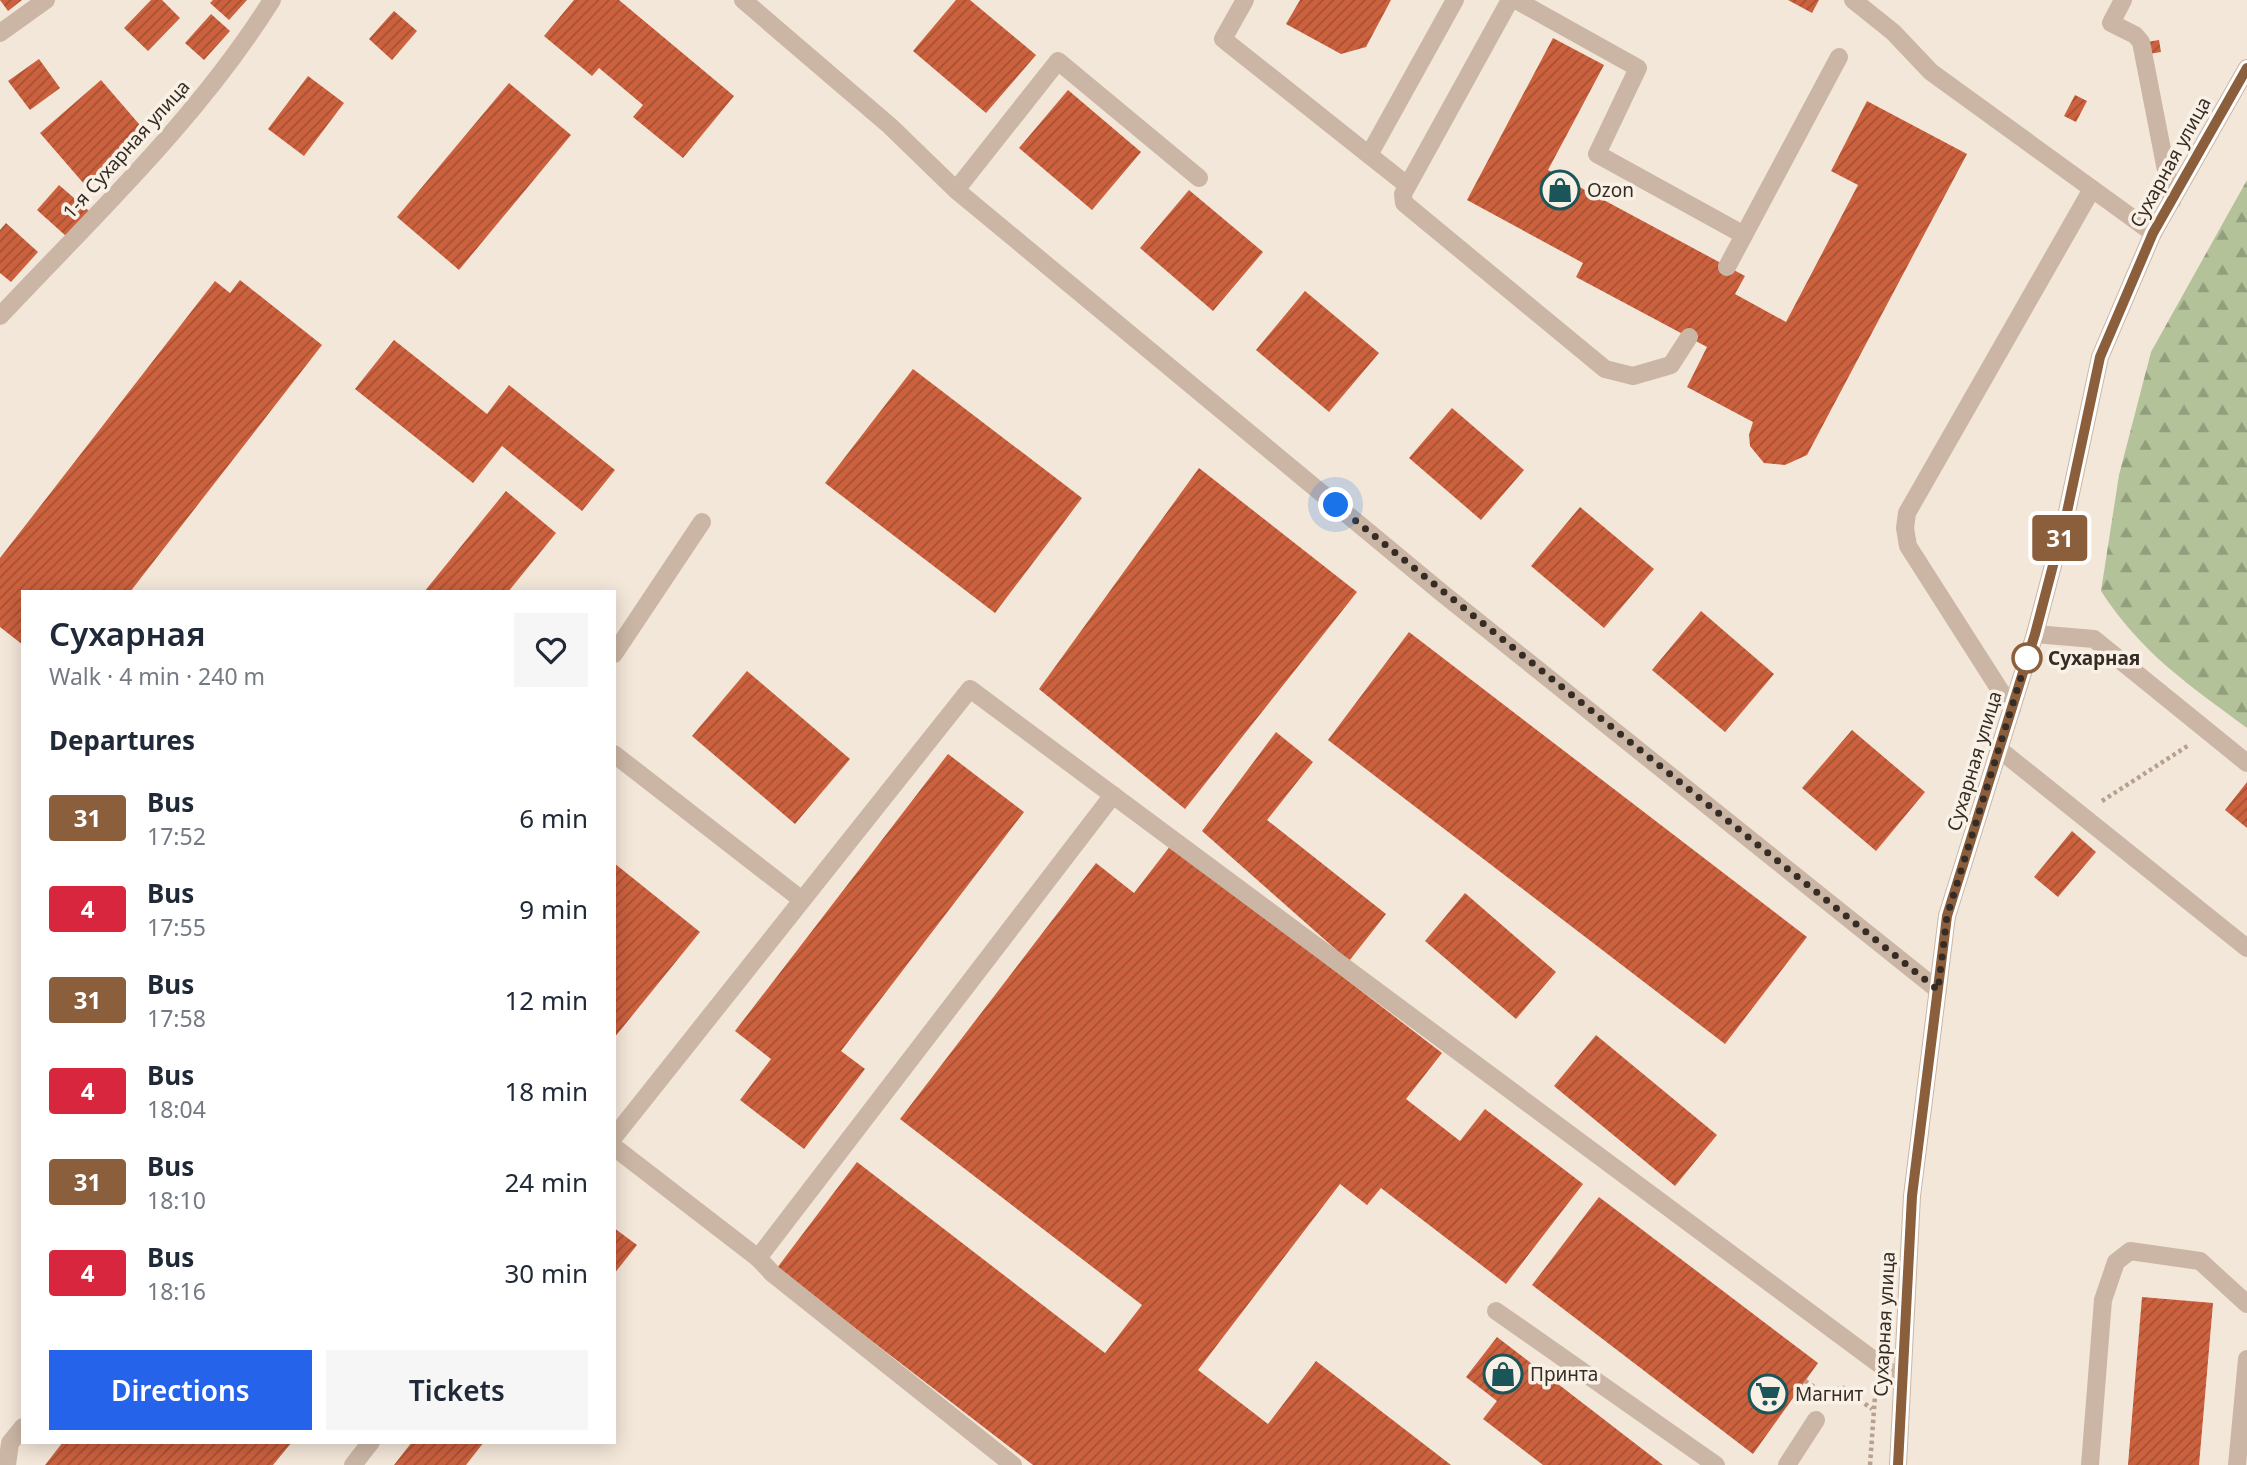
<!DOCTYPE html>
<html lang="en">
<head>
<meta charset="utf-8">
<style>
	body { margin:0; font-family:"Noto Sans",sans-serif; background:#f6f6f7; color:#1f2937; height:100vh; display:flex; flex-direction:column; font-size:26px; white-space:nowrap }
	* { box-sizing:border-box; margin:0 }
	p { font-size:23px; color:#747a83 }
	.icon { flex:none; width:38px; height:38px; fill:none; stroke:currentColor; stroke-width:2; stroke-linecap:round; stroke-linejoin:round }
	.map { position:relative; flex:1; overflow:hidden }
	.details { position:absolute; left:21px; top:590px; width:595px; height:854px; display:flex; flex-direction:column; background:#fff; border-radius:0px; box-shadow:0 4px 18px #0003 }
	.details>* { flex:none }
	.badge { padding:0 14px; border-radius:5px; font-size:24px; line-height:46px }
	.you { position:absolute; width:35px; height:35px; margin:-18px; border:5px solid #fff; border-radius:50%; background:#1a73e8; box-shadow:0 0 0 10px #1a73e833 }
	.map>.badge { position:absolute; translate:-50% -50%; box-shadow:0 0 0 4px #fff }
	h2 { padding:0 28px; font-size:26px; line-height:63px }
	.round { display:grid; place-items:center; flex:none; width:74px; height:74px; border-radius:0px; background:#f6f6f7 }
	.overview { display:flex; align-items:center; justify-content:space-between; height:119px; padding:0 28px }
	h1 { font-size:33px; font-weight:600; line-height:52px }
	.button { display:flex; gap:14px; margin-top:auto; padding:14px 28px }
	.button a { flex:1; height:80px; border-radius:0px; background:#2563eb; color:#fff; font-size:28px; font-weight:600; line-height:80px; text-align:center }
	.button a+a { background:#f6f6f7; color:#1f2937 }
	ul { padding:0; list-style:none }
	li { display:flex; align-items:center; gap:21px; height:91px; padding:0 28px }
	li div { flex:1 }
	li b { display:block; font-size:26px }
	li em { font-style:normal }
	li .badge { min-width:77px; font-weight:700; text-align:center }
	.map>svg:first-child { display:block }
	.forest { fill:url(#forest-firs) }
	.building { fill:url(#building-hatch) }
	.lines { fill:none; stroke-linecap:round; stroke-linejoin:round }
	.path { stroke:#b7a08f; stroke-width:4.5; stroke-dasharray:3.5 3.5; stroke-linecap:butt }
	.service { stroke:#cbb6a5; stroke-width:18 }
	.minor { stroke:#cbb6a5; stroke-width:18 }
	.tertiary { stroke:#cbb6a5; stroke-width:18 }
	.line-casing { stroke:#fff; stroke-width:16 }
	.line { stroke:#8b5e3c; stroke-width:10 }
	.walk { stroke:#362c26; stroke-width:7; stroke-dasharray:0 12.6 }
	.stop-dot { fill:#fff; stroke:#8b5e3c; stroke-width:3.5 }
	.labels { text-anchor:middle; stroke-width:7; stroke-linejoin:round; paint-order:stroke }
	.street-label { font-size:19px; fill:#362c26; stroke:#faf1e6 }
	.poi-label { font-size:19px; fill:#362c26; stroke:#faf1e6; text-anchor:start }
	.stop-label { font-size:19px; font-weight:bold; fill:#362c26; stroke:#faf1e6; text-anchor:start }
</style>
</head>
<body>
<div class="map">
<svg width="2247" height="1465" viewBox="0 0 2247 1465">
	<defs>
		<pattern id="forest-firs" width="22" height="20" patternUnits="userSpaceOnUse" patternTransform="scale(1.75)"><rect width="22" height="20" fill="#b4c299"/><path d="M5 1l3.5 6h-7zM16 11l3.5 6h-7z" fill="#939e7d"/></pattern>
		<pattern id="building-hatch" width="6" height="6" patternUnits="userSpaceOnUse" patternTransform="scale(1.75)"><rect width="6" height="6" fill="#cc613e"/><path d="M-1 1l2-2M0 6l6-6M5 7l2-2" fill="none" stroke="#a65034"/></pattern>
	</defs>
	<rect width="100%" height="100%" fill="#f3e7d9"/>
	<path class="forest" d="M2247,180v548c-59,-44 -105,-74 -146,-137l18,-116 32,-123z"/>
	<g class="building">
		<polygon points="0,0 22,0 8,11"/>
		<polygon points="151,0 162,0 180,18 148,51 124,28"/>
		<polygon points="213,0 247,0 229,20 210,3"/>
		<polygon points="574,0 619,0 734,96 683,158 633,117 643,105 599,68 592,76 544,36"/>
		<polygon points="956,0 970,0 1036,55 986,113 913,51"/>
		<polygon points="1300,0 1391,0 1366,47 1341,54 1286,24"/>
		<polygon points="1788,0 1819,0 1812,13"/>
		<polygon points="394,11 417,31 392,60 369,39"/>
		<polygon points="211,14 230,31 204,60 185,43"/>
		<polygon points="1553,38 1604,65 1548,170 1745,276 1735,294 1786,322 1858,185 1831,171 1867,101 1967,154 1807,455 1785,465 1764,463 1750,446 1749,435 1753,422 1687,387 1707,347 1576,277 1583,263 1467,200"/>
		<polygon points="2159,40 2161,52 2149,54 2147,42"/>
		<polygon points="39,59 60,88 30,110 8,81"/>
		<polygon points="308,76 344,103 304,156 268,129"/>
		<polygon points="101,80 145,131 85,185 40,133"/>
		<polygon points="509,83 571,135 459,270 397,217"/>
		<polygon points="1068,90 1141,152 1092,210 1019,148"/>
		<polygon points="2075,95 2087,101 2076,122 2064,116"/>
		<polygon points="59,185 89,211 67,237 37,210"/>
		<polygon points="1189,190 1263,252 1213,311 1140,248"/>
		<polygon points="6,223 38,252 11,282 0,273 0,230"/>
		<polygon points="240,280 322,345 130,592 23,592 23,645 0,627 0,558 215,281 230,293"/>
		<polygon points="1305,291 1379,353 1329,412 1256,350"/>
		<polygon points="394,340 487,414 509,385 615,470 582,511 502,446 473,483 355,389"/>
		<polygon points="913,369 1082,498 995,613 825,483"/>
		<polygon points="1452,408 1524,470 1481,520 1409,458"/>
		<polygon points="1199,468 1357,592 1185,809 1039,689"/>
		<polygon points="506,491 556,533 508,592 424,592"/>
		<polygon points="1580,507 1654,569 1604,628 1531,566"/>
		<polygon points="1701,611 1774,674 1725,732 1652,670"/>
		<polygon points="1409,632 1807,937 1725,1044 1328,740"/>
		<polygon points="747,671 850,759 795,824 692,736"/>
		<polygon points="1852,730 1925,792 1876,851 1802,788"/>
		<polygon points="1276,732 1313,762 1267,820 1386,914 1349,961 1202,831"/>
		<polygon points="948,754 1024,812 841,1051 865,1069 804,1149 740,1100 771,1059 735,1031"/>
		<polygon points="2247,782 2247,828 2225,810"/>
		<polygon points="2072,831 2096,852 2058,897 2034,877"/>
		<polygon points="1171,845 1442,1053 1406,1099 1460,1141 1485,1109 1583,1184 1506,1284 1381,1188 1367,1205 1340,1184 1198,1370 1268,1424 1316,1361 1451,1465 1033,1465 777,1268 857,1162 1105,1353 1142,1305 900,1119 1096,863 1134,893"/>
		<polygon points="614,863 700,932 614,1038"/>
		<polygon points="1465,893 1556,972 1516,1019 1425,941"/>
		<polygon points="1596,1035 1717,1135 1675,1186 1554,1086"/>
		<polygon points="1599,1197 1818,1363 1753,1454 1532,1285"/>
		<polygon points="614,1228 637,1245 614,1274"/>
		<polygon points="2142,1297 2213,1303 2199,1465 2128,1465"/>
		<polygon points="1497,1337 1663,1465 1543,1465 1483,1419 1497,1401 1466,1377"/>
		<polygon points="63,1442 292,1442 273,1465 45,1465"/>
		<polygon points="412,1442 484,1442 466,1465 394,1465"/>
	</g>
	<g class="lines">
		<g class="path">
			<polyline points="2102,801 2189,745"/>
			<polyline points="1805,1381 1831,1398"/>
			<polyline points="1829,1401 1841,1386 1872,1409"/>
			<polyline points="1870,1465 1875,1396"/>
		</g>
		<g class="service">
			<polyline points="1245,0 1223,39 1369,155 1455,0"/>
			<polyline points="1510,0 1403,194 1404,203 1605,369 1633,376 1671,365 1689,337"/>
			<polyline points="1516,0 1638,68 1597,154 1744,235 1727,267"/>
			<polyline points="1853,0 1893,32 1931,72 2153,233"/>
			<polyline points="2123,0 2111,23 2135,35 2141,42 2172,201"/>
			<polyline points="1369,155 1407,185"/>
			<polyline points="956,190 1058,61 1199,178"/>
			<polyline points="1744,235 1839,57"/>
			<polyline points="2035,634 2094,639 2247,763"/>
			<polyline points="614,654 702,522"/>
			<polyline points="2012,709 1908,546 1905,528 1907,513 2092,189"/>
			<polyline points="2000,750 2247,948"/>
			<polyline points="614,754 802,900"/>
			<polyline points="614,1137 970,689 1902,1381"/>
			<polyline points="614,1147 758,1258"/>
			<polyline points="1496,1311 1716,1465"/>
			<polyline points="7,1465 10,1443 23,1427"/>
			<polyline points="353,1465 371,1442"/>
			<polyline points="1013,1465 773,1274 758,1258 1113,795"/>
			<polyline points="1787,1465 1816,1420"/>
			<polyline points="2090,1465 2103,1300 2116,1262 2130,1251 2200,1261 2247,1304"/>
			<polyline points="2237,1465 2247,1359"/>
		</g>
		<g class="minor">
			<polyline points="743,0 890,126 956,190 1442,593 1938,990"/>
			<polyline points="0,33 46,0"/>
			<path d="M0,316c95,-101 198,-198 272,-316"/>
		</g>
		<polyline class="tertiary" points="1898,1465 1912,1196 1947,916 2035,634 2067,512 2100,357 2153,233 2247,68"/>
	</g>
	<g class="lines">
		<defs>
			<polyline id="line" points="1898,1465 1912,1196 1947,916 2035,634 2067,512 2100,357 2153,233 2247,68"/>
		</defs>
		<use href="#line" class="line-casing"/>
		<use href="#line" class="line"/>
		<polyline class="walk" points="1336,505 1938,990 1947,916 2027,658"/>
	</g>
	<defs>
		<symbol id="shop-ring" viewBox="-11 -11 22 22"><circle r="9.5" fill="#faf1e6" stroke="#1a555a" stroke-width="1.5"/><path d="M-5-2.5h2.3a2.7 3.5 0 0 1 5.4 0H5L5.5 6h-11ZM-1.5-2.5h3a1.5 2.3 0 0 0-3 0Z" fill="#1a555a"/></symbol>
		<symbol id="supermarket-ring" viewBox="-11 -11 22 22"><circle r="9.5" fill="#faf1e6" stroke="#1a555a" stroke-width="1.5"/><path d="M-6-5.5h2.5l.6 2H6L4.5 2H-2.5L-4.4-4H-6ZM-1.5 3.2a1.3 1.3 0 1 0 .1 0ZM3 3.2a1.3 1.3 0 1 0 .1 0Z" fill="#1a555a"/></symbol>
	</defs>
	<g fill-rule="evenodd">
		<use href="#shop-ring" x="1538" y="168" width="44" height="44"/>
		<use href="#shop-ring" x="1481" y="1352" width="44" height="44"/>
		<use href="#supermarket-ring" x="1746" y="1372" width="44" height="44"/>
	</g>
	<circle class="stop-dot" cx="2027" cy="658" r="14"/>
	<g class="labels">
		<g class="street-label">
			<text transform="translate(126 149) rotate(-48)" y="7">1-я Сухарная улица</text>
			<text transform="translate(2170 162) rotate(-61)" y="7">Сухарная улица</text>
			<text transform="translate(1974 761) rotate(-73)" y="7">Сухарная улица</text>
			<text transform="translate(1884 1324) rotate(-87)" y="7">Сухарная улица</text>
		</g>
		<g class="poi-label">
			<text x="1587" y="197">Ozon</text>
			<text x="1530" y="1381">Принта</text>
			<text x="1795" y="1401">Магнит</text>
		</g>
		<g class="stop-label">
			<text x="2048" y="665">Сухарная</text>
		</g>
	</g>
</svg>
<div class="you" style="left:1336px;top:505px"></div>
<b class="badge" style="left:2060px;top:538px;background:#8b5e3c;color:#fff">31</b>
<section class="details">
<div class="overview"><div><h1>Сухарная</h1><p>Walk · 4 min · 240 m</p></div><a class="round"><svg class="icon" aria-label="heart" viewBox="0 0 24 24"><path d="M12 20l-8-8c-3-5 5-10 8-4 3-6 11-1 8 4z"/></svg></a></div>
<h2>Departures</h2>
<ul>
<li><span class="badge" style="background:#8b5e3c;color:#fff">31</span><div><b>Bus</b><p>17:52</p></div><em>6 min</em></li>
<li><span class="badge" style="background:#d7263d;color:#fff">4</span><div><b>Bus</b><p>17:55</p></div><em>9 min</em></li>
<li><span class="badge" style="background:#8b5e3c;color:#fff">31</span><div><b>Bus</b><p>17:58</p></div><em>12 min</em></li>
<li><span class="badge" style="background:#d7263d;color:#fff">4</span><div><b>Bus</b><p>18:04</p></div><em>18 min</em></li>
<li><span class="badge" style="background:#8b5e3c;color:#fff">31</span><div><b>Bus</b><p>18:10</p></div><em>24 min</em></li>
<li><span class="badge" style="background:#d7263d;color:#fff">4</span><div><b>Bus</b><p>18:16</p></div><em>30 min</em></li>
</ul>
<div class="button"><a>Directions</a><a>Tickets</a></div>
</section>
</div>
</body>
</html>
